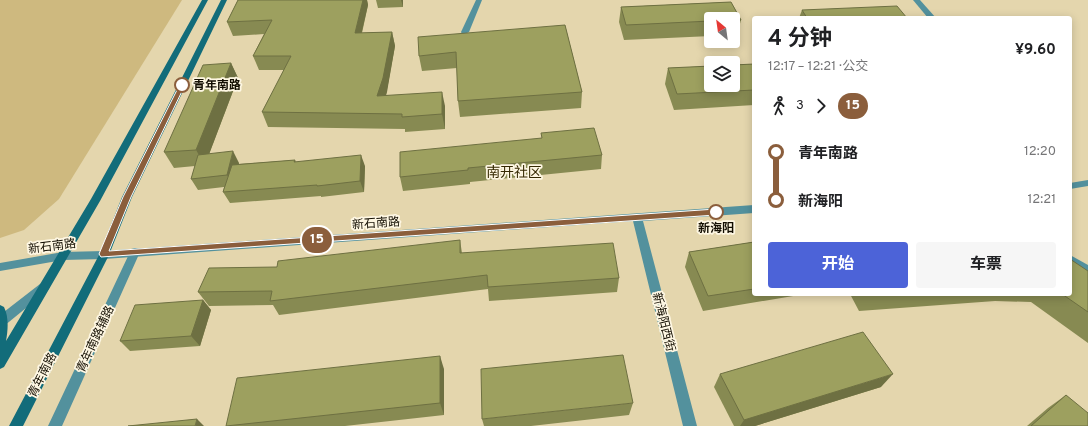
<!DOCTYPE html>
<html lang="zh">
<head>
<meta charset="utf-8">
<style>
	body { margin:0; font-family:Overpass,"Noto Sans SC",sans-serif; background:#f6f6f6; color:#202124; height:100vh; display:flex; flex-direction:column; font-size:15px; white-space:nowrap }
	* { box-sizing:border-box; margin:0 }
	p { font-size:13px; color:#757577 }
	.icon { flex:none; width:22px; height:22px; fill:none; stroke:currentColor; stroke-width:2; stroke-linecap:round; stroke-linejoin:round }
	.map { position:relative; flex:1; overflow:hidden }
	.panel { position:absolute; left:752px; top:16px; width:320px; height:280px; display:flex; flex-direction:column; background:#fff; border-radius:4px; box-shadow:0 2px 10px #0003 }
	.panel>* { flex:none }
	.badge { padding:0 8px; border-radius:13px; font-size:14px; line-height:26px }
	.needle { width:26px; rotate:331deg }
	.controls { position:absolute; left:704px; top:12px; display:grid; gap:8px }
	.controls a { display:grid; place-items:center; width:36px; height:36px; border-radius:4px; background:#fff; box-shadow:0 2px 10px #0003; font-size:20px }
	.map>.badge { position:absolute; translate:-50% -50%; box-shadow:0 0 0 2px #fff }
	.legs { display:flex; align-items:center; gap:6px; height:44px; padding:0 16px; font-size:13px }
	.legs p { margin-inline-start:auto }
	.head { display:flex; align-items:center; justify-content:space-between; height:68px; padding:0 16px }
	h1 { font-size:22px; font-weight:700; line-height:30px }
	.primary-button { display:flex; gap:8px; margin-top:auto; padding:8px 16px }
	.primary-button a { flex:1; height:46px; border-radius:4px; background:#4c63d8; color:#fff; font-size:16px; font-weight:700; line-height:46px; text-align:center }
	.primary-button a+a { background:#f6f6f6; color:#202124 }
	ul { padding:0 16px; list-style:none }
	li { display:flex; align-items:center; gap:14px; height:48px; font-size:15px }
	li i { display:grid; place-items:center; width:6px; height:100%; margin:0 5px; background:currentColor }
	li i::after { content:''; width:10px; height:10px; margin:-5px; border:3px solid; border-radius:50%; background:#fff }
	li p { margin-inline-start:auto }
	li:first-child i { background:linear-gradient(#0000 50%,currentColor 0) }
	li:last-child i { background:linear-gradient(currentColor 50%,#0000 0) }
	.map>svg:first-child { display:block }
	.green { fill:#ceb97f }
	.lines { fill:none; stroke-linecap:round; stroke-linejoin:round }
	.service { fill:#53919d; fill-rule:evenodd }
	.minor { fill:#53919d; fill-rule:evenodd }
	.secondary { fill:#126c7a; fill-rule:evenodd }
	.wall { fill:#878a52 }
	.shaded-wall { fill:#6e7042 }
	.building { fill:#9da05f; stroke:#6e7042 }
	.line-1 { fill:#8b5e3c; stroke:#fff }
	.stop-1-dot { fill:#fff; stroke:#8b5e3c; stroke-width:2 }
	.labels { text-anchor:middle; stroke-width:3.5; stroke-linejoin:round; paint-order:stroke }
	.stop-label { font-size:12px; font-weight:bold; fill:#120d01; stroke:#fef7e3; text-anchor:start }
	.street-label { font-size:12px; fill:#120d01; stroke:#fef7e3 }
	.quarter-label { font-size:14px; fill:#342801; stroke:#fef7e3 }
</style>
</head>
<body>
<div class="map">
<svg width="1088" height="426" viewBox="0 0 1088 426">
	<rect width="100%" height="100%" fill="#e4d6ad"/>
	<polygon class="green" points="0,0 182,0 59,199 24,230 0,238"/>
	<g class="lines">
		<g class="service">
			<polygon points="135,248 139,249 140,252 62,426 48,426 130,252 131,249"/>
			<polygon points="44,282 48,284 50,287 48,290 4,326 0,327 0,315 40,284"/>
		</g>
		<g class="minor">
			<polygon points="476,0 482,0 469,32 465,34 462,34 461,32"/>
			<polygon points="913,0 920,0 936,18 928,18"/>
			<polygon points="1088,180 1088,186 1070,189 1070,183"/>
			<polygon points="754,205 754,213 643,221 697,426 683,426 633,221 104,259 63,260 0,271 0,263 63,252 104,251"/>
			<polygon points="1070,255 1088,265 1088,275 1070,265"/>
		</g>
		<g class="secondary">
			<path d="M202,0h6l-108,201 -96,166 -4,2v-64l4,2c5,10 4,23 2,34l85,-142z"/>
			<polygon points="221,0 227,0 132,197 109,255 23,426 9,426 99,255 122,197"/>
		</g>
	</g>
	<g class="wall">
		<polygon points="238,0 367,0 368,5 362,33 392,32 395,46 386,95 445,106 445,129 405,132 405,129 268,127 262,112 284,70 259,70 253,56 264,34 233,36 227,22"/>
		<polygon points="376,0 403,0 403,7 378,8"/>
		<polygon points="731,2 741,20 737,35 733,35 733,19 711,19 711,36 624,40 619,22 621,7"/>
		<polygon points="802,10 907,18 799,18"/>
		<polygon points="565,25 582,92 581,108 460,117 458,101 457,68 422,71 419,56"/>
		<polygon points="231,63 238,78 209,154 239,163 239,164 295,160 296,162 365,166 364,192 321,197 321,196 230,203 223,192 224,187 198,190 191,179 195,166 174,168 164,152"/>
		<polygon points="754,64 754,105 674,110 665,84 668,68"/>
		<polygon points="541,133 602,155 601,169 470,182 470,184 403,191 400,177 542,138"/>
		<polygon points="460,240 462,253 619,278 617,292 489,301 488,289 279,315 273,305 209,306 198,292 277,267"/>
		<polygon points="754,242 754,294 805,294 703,311 685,267 689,252"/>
		<polygon points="1088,271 1088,343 1031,302 995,301 859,311 850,294 1070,294"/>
		<polygon points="203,300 211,310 200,346 130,351 120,341"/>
		<polygon points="444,369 444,415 345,426 226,426"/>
		<polygon points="720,374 881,387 755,426 734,426 714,387"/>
		<polygon points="1066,395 1088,426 1027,426 1048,408"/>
		<polygon points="633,403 629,415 531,426 484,426 482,419"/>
	</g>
	<g class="shaded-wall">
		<polygon points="363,0 367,0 368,5 358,48 355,33"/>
		<polygon points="401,0 403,0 403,7"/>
		<polygon points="392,32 395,46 387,92 381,111 377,96"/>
		<polygon points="231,63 238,78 205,165 196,150"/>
		<polygon points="442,92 445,106 445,129 442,114"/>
		<polygon points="233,151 239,163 233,186 227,175"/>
		<polygon points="361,155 365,166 364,192 360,181"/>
		<polygon points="203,300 211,310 200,346 191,336"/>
		<polygon points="440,356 444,369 444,415 440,403"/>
		<polygon points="893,374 881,387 755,426 740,426 744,420"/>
		<polygon points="197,419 204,426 195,426"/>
	</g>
	<g class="building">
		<polygon points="238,0 363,0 355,33 392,32 383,78 377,96 442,92 442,114 402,117 402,114 262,112 291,56 253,56 272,20 227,22"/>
		<polygon points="731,2 741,20 733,21 733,19 711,19 711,21 626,25 621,7"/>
		<polygon points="897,6 907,18 807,18 802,10"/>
		<polygon points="565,25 582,92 458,101 456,52 419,56 418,37"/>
		<polygon points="231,63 196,150 164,152 203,65"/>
		<polygon points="754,64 754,90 677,94 668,68 711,66 711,85 733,85 733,65"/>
		<polygon points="594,128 602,155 468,168 468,170 400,177 400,152 542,138 541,133"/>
		<polygon points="233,151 227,175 191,179 198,155"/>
		<polygon points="361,155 360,181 317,186 317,185 223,192 232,165 295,160 294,162"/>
		<polygon points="460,240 460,253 613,243 619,278 488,287 487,275 270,301 272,291 198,292 209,268 277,267 278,261"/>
		<polygon points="754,242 754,289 708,296 689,252"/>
		<polygon points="1070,259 1088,271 1088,312 1062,294 1070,294"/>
		<polygon points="870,294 883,294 871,295"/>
		<polygon points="203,300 191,336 120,341 135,305"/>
		<polygon points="863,332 893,374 744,420 720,374"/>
		<polygon points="623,355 633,403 482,419 481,369"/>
		<polygon points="440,356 440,403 226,426 237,378"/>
		<polygon points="1066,395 1088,413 1088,426 1031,426"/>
		<polygon points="197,419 195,426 128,426"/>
	</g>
	<polygon class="line-1" points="180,84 185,85 131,197 109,251 716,209 720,212 716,215 101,257 99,254 123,197"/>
	<g class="stop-1-dot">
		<circle cx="182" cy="85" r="7"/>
		<circle cx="716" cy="212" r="7"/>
	</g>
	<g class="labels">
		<g class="stop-label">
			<text x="193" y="89">青年南路</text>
			<text x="716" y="232" text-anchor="middle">新海阳</text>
		</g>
		<g class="street-label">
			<text transform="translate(376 223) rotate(-4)" y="4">新石南路</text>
			<text transform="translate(52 246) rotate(-7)" y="4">新石南路</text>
			<text transform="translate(664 322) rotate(76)" y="4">新海阳西街</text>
			<text transform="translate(95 339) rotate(-65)" y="4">青年南路辅路</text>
			<text transform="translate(42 375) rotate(-63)" y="4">青年南路</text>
		</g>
		<g class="quarter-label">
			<text x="514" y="177">南开社区</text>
		</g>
	</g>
</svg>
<div class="controls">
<a><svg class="needle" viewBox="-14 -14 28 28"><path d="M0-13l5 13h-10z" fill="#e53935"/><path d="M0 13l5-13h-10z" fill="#757577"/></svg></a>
<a><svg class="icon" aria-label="layers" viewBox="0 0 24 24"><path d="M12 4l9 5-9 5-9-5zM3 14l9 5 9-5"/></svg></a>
</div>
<b class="badge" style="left:317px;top:240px;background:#8b5e3c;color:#fff">15</b>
<section class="panel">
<div class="head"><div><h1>4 分钟</h1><p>12:17 – 12:21 · 公交</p></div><b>¥9.60</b></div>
<div class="legs"><svg class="icon" aria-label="walk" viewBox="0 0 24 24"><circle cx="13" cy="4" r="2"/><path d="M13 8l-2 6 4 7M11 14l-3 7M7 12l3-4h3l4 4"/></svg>3<svg class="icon" aria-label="forward" viewBox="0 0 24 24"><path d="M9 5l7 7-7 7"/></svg><b class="badge" style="background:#8b5e3c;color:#fff">15</b></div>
<ul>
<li><i style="color:#8b5e3c"></i><b>青年南路</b><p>12:20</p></li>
<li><i style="color:#8b5e3c"></i><b>新海阳</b><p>12:21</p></li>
</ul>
<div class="primary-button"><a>开始</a><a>车票</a></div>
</section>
</div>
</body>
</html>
